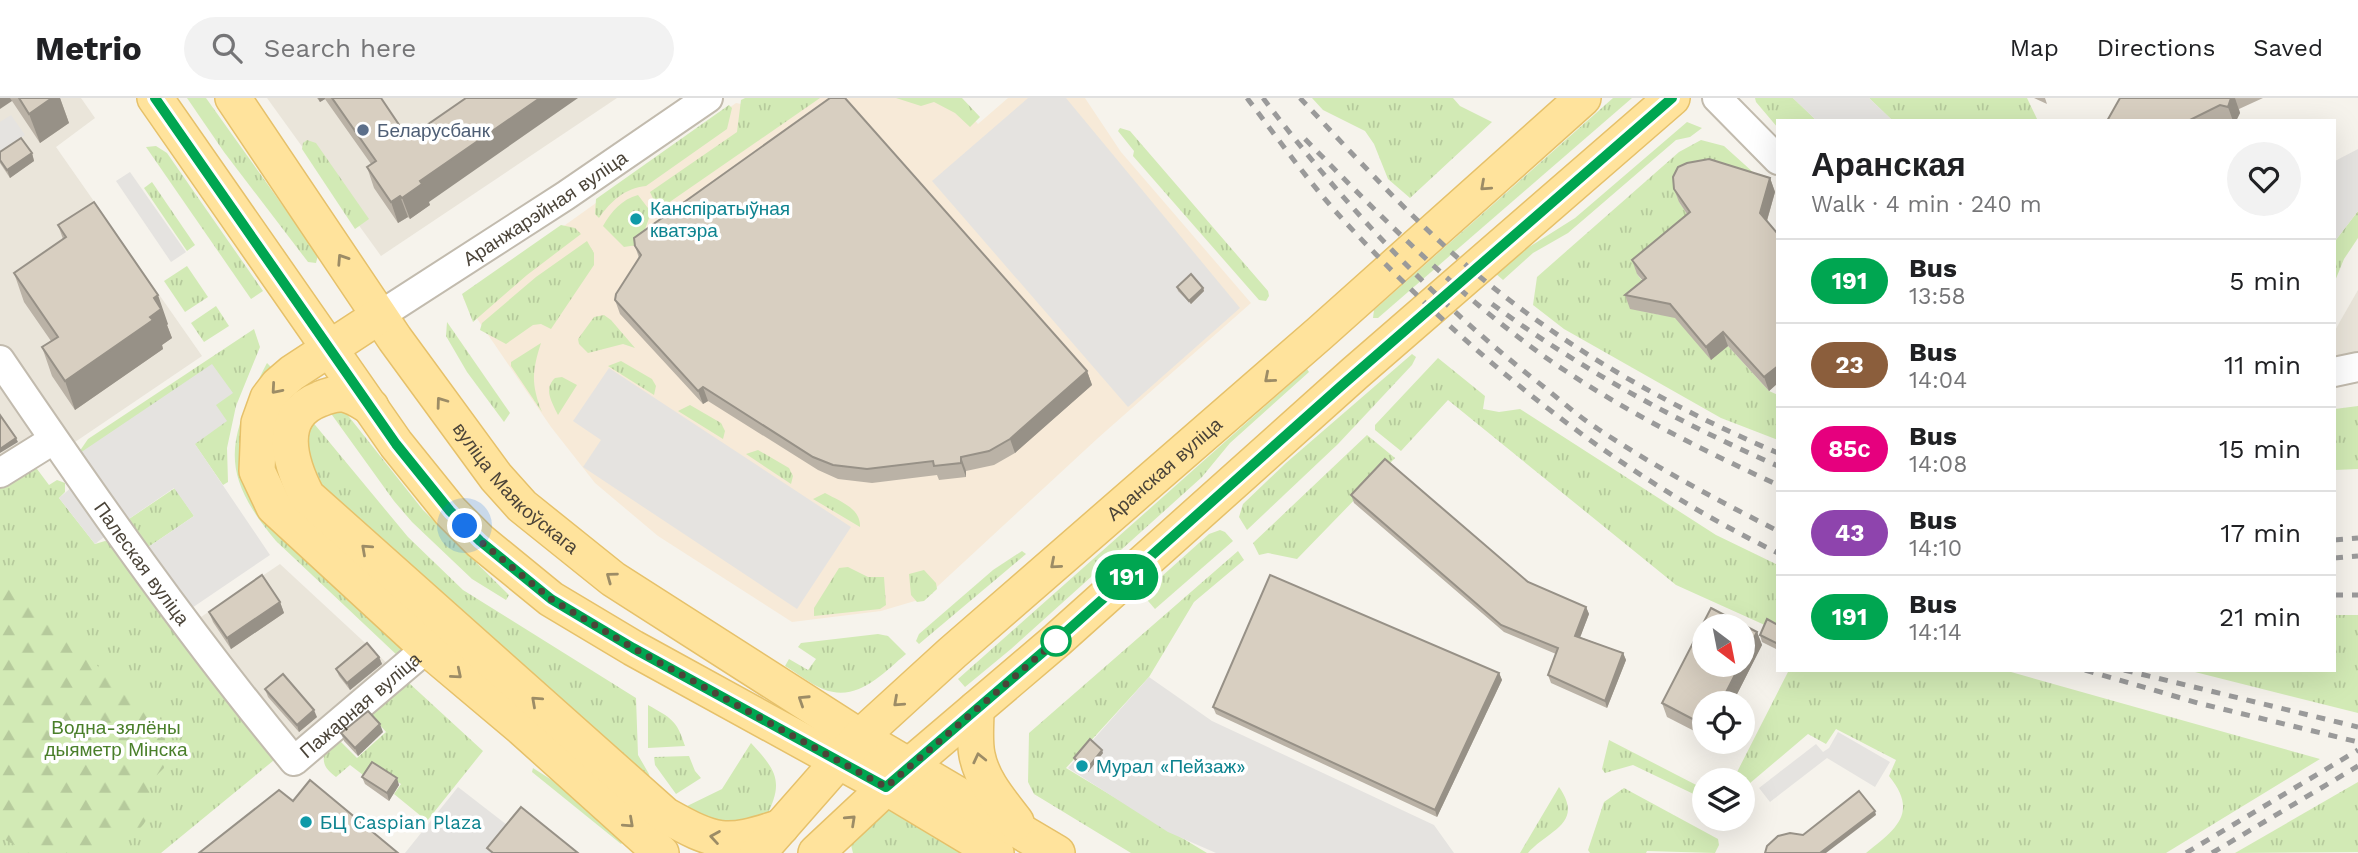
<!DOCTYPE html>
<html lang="en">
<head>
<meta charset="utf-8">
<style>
	body { margin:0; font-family:"Work Sans",sans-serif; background:#f2f2f2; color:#202124; height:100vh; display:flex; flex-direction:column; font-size:26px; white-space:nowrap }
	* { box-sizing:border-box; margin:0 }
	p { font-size:23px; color:#757577 }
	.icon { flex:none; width:38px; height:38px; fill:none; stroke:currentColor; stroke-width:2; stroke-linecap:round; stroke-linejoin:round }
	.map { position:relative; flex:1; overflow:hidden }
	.panel { position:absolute; left:1776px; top:21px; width:560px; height:553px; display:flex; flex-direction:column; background:#fff; border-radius:0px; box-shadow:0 7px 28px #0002 }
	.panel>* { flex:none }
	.badge { padding:0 14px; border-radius:23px; font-size:24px; line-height:46px }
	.needle { width:46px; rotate:148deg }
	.fabs { position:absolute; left:1692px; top:516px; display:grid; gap:14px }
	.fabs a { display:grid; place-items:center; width:63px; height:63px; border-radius:50%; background:#fff; box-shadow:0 7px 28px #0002; font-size:35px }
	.you { position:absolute; width:35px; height:35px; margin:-18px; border:5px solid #fff; border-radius:50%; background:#1a73e8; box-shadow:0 0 0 10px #1a73e833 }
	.map>.badge { position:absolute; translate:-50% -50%; box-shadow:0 0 0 4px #fff }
	.round { display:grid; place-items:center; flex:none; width:74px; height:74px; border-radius:37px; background:#f2f2f2 }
	.summary { display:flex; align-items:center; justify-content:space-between; height:119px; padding:0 35px }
	h1 { font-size:33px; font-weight:700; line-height:52px }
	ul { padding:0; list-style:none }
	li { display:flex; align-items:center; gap:21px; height:84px; padding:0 35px; border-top:2px solid #e0e0e0 }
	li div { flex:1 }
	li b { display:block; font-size:26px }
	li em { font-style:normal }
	li .badge { min-width:77px; font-weight:700; text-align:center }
	header { display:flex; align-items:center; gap:42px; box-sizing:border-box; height:98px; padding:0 35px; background:#fff; border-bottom:2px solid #e0e0e0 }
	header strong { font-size:33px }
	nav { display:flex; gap:38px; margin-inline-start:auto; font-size:24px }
	.search { width:490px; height:63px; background:#f2f2f2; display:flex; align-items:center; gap:18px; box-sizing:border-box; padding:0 24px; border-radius:38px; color:#757577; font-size:26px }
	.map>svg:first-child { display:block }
	.residential { fill:#eae5da }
	.commercial { fill:#f7ead8 }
	.grass { fill:url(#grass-tufts) }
	.forest { fill:url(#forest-firs) }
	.parking { fill:#e5e3e0 }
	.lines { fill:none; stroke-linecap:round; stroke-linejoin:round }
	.minor-casing { stroke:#c2bbae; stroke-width:32 }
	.major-casing { stroke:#e6c16a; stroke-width:38 }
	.minor { stroke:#fff; stroke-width:28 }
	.major { stroke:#ffe39c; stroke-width:35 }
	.rail { stroke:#9a9a9a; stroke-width:5; stroke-dasharray:9 9; stroke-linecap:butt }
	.wall { fill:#bab2a6 }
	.shaded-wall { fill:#979187 }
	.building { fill:#d8cfc1; stroke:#979187; stroke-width:2 }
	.oneway { stroke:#9c8c66 }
	.line-casing { stroke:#fff; stroke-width:16 }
	.line { stroke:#00a651; stroke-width:10 }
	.walk { stroke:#4b4439; stroke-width:7; stroke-dasharray:0 12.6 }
	.service-dot { fill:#5c6f8a; stroke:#fff; stroke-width:2.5 }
	.culture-dot { fill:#0f9aa8; stroke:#fff; stroke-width:2.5 }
	.stop-dot { fill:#fff; stroke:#00a651; stroke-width:3.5 }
	.labels { text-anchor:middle; stroke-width:7; stroke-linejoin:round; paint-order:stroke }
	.service-label { font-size:19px; fill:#4e5e75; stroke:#fff; text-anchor:start }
	.street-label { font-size:19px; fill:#4b4439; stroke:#fff }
	.culture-label { font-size:19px; fill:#0d838f; stroke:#fff; text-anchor:start }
	.park-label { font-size:19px; fill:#4a7f2a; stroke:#fff }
</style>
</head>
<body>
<header>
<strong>Metrio</strong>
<div class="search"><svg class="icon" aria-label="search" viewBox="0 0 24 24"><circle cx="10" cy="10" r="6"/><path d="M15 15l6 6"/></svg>Search here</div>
<nav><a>Map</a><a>Directions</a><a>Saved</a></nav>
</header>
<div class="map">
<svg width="2358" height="755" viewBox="0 0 2358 755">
	<defs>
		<pattern id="grass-tufts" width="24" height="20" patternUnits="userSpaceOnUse" patternTransform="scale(1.75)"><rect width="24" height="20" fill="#d2eab5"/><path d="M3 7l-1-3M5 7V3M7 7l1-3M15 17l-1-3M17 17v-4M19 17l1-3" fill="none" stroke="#b6ca9c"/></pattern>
		<pattern id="forest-firs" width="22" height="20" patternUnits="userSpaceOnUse" patternTransform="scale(1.75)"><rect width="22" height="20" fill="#d2eab5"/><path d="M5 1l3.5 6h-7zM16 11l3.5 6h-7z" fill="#b6ca9c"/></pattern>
	</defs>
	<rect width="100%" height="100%" fill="#f6f3ec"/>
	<g class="residential">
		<polygon points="0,0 81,0 95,20 56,49 202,258 75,344 41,346 0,370"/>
		<polygon points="267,0 617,0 381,158"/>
		<polygon points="2358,192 2358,253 2335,260 2334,234"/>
		<polygon points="280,466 389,567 294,650 195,523"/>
	</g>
	<polygon class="commercial" points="817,0 955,0 978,26 1008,0 1085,0 1121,54 1251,205 1098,340 925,500 881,513 792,524 658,438 595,385 551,329 463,200 736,5 784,15"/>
	<g class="grass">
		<polygon points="187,0 206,0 318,157 316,165 308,164 224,54"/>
		<polygon points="745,0 820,0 661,110 657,109 650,94 737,34 741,2"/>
		<polygon points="896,0 962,0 980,19 970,29 955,15 934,4 921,8"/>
		<polygon points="1312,0 1453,0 1460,8 1492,24 1410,100 1388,81 1374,46 1365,33 1323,12"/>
		<polygon points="1613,0 1632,0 1378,220 1373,220 1374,212"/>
		<polygon points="1755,0 1793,0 1817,23 1778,23 1778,30 1756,4"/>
		<polygon points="1869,0 2027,0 2038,23 1893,23"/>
		<path d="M729,7l3,3 -5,21 -81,57c-21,2 -35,15 -47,32l-4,-4 1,-15z"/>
		<polygon points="1687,24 1702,30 1690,39 1676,42 1568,135 1533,155 1503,182 1495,175 1526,151 1575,120"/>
		<polygon points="1120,30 1130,33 1268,193 1269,198 1266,203 1259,202 1133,58 1134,53 1118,33"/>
		<polygon points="307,42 316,45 369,121 355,131 302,51 303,45"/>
		<polygon points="1701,42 1724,48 1775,94 1679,104 1695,127 1637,176 1650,193 1636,209 1638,212 1661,217 1665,209 1728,248 1769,293 1778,297 1778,342 1721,320 1564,231 1533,207 1537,179 1679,54"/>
		<polygon points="156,48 167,55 263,193 251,201 146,49"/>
		<polygon points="152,84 195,147 187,153 144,90"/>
		<path d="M638,97l13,17c-4,12 -7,22 -14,33l-13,2 -21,-21c8,-14 19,-27 35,-31z"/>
		<polygon points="2358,113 2358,140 2344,161 2335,183 2335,143"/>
		<polygon points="561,127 575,130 581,136 527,177 473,224 462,196"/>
		<polygon points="587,143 594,155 594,167 551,231 541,226 533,227 506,246 480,232 482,225 536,179"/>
		<polygon points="187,168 208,199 185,214 164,183"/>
		<polygon points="216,208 229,228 204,244 191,225"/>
		<polygon points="604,217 611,222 635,250 623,246 588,255 579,246 578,241 594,219"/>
		<polygon points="447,224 510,315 504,324 467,274 446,238"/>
		<polygon points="254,231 260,249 236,308 227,350 228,384 223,387 194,345 77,357 88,341"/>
		<path d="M541,245c-9,28 -10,41 1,69l-31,-46v-4z"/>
		<polygon points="1412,256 1416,259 1412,267 1338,346 1247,432 1239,419 1243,406 1286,365"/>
		<polygon points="1438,260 1485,298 1483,311 1499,314 1520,311 1716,437 1778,467 1778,533 1676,487 1448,302 1401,353 1375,332 1375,327"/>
		<polygon points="621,263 652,281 656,288 654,297 608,268"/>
		<path d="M267,265l4,4 -23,44 -7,37 159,194 3,8 -4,7 -123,-116c-59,-70 -48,-102 -9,-178z"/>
		<polygon points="1307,271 1309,274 1230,345 1202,379 1011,551 965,589 958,581"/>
		<path d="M562,279l15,8 -19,30c-6,-13 -15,-26 -3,-37z"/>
		<polygon points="690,307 721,325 725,333 723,341 678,313"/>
		<polygon points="2358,308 2358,371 2335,372 2335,311"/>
		<polygon points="327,310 337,310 346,315 423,412 509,497 506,502 472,481 412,424 394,403"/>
		<polygon points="311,322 408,439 463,492 636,600 638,657 649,676 651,686 318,388 303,351"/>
		<polygon points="1367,337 1395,360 1297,461 1268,455 1259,457 1253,445"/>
		<polygon points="758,352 789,370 793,378 791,386 746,356"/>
		<polygon points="24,370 37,371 49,387 57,382 65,385 65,394 59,400 95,446 105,443 113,444 279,658 161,755 0,755 0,386"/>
		<polygon points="175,390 194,418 141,454 123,425"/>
		<path d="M825,395c14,8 36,15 35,34l-47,-28z"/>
		<polygon points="1220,432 1225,434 1233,443 1155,511 1142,496 1209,436"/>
		<polygon points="1022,453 1026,456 919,546 916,543 919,536 993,472"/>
		<polygon points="1238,453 1244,462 1194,504 1149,579 1066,670 1207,755 1131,755 1034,696 1028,684 1029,635"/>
		<polygon points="848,469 868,479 884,479 886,507 880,511 814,518 814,510 839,470"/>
		<polygon points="924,472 936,485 937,491 924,503 917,504 911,497 909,476"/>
		<polygon points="2335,517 2358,517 2358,615 2187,572 2334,572"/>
		<path d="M878,536l10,2 18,18c-24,20 -49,49 -83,35 -13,-5 -26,-16 -38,-23l4,-7 19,11 8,-11 -18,-12 3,-4z"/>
		<path d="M1789,572h215l316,89 -154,94h-300c30,-24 53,-40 23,-77l7,-16 -60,-31 -10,15 -18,-10 -65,55v-9h-10z"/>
		<path d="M409,585l74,68 -56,70 -33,-27 7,-10 -27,-17 -7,11 -17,-13 -14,12c-9,-7 -15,-13 -11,-25l15,-11 17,17 29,-26 -15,-17z"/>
		<path d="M648,607c23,13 29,15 37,41l-37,2z"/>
		<polygon points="1609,642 1704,691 1704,701 1633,667 1605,675 1602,671"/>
		<path d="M751,645c26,28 33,39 15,74l-35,9 -52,-16 43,-21z"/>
		<polygon points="689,658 695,673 701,680 676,696 655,667 654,659"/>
		<polygon points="533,670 583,702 626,741 621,746 532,674"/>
		<polygon points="2358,684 2358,754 2235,755"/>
		<path d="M1559,689c26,37 -11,43 -31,66h-8z"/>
		<polygon points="1624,690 1718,741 1719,747 1715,755 1647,753 1646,755 1590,755 1588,752 1604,704"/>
		<polygon points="890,708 966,755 853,755 851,747 859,730"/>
	</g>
	<path class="forest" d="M23,486l29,37 36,31 13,19 29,13 32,37 3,19 -1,28 -16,16c4,16 4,35 -10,46l-13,-1 -4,9 -28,13 1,2h-65l-29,-16v-250z"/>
	<g class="parking">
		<polygon points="1028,0 1066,0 1240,210 1128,309 932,83"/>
		<polygon points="1793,0 1869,0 1893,23 1817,23"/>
		<polygon points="11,17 25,37 0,53 0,24"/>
		<polygon points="2358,51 2358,113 2335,143 2335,63"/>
		<polygon points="130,74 186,154 171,164 116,83"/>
		<polygon points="212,266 233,295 216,307 227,323 195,346 270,457 183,516 141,454 194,418 174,390 123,425 77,357"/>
		<polygon points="609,270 851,429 797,511 583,369 601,342 573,323"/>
		<polygon points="72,389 108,436 95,446 59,400"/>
		<polygon points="1149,579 1212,623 1434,727 1454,755 1216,755 1168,734 1068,670"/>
		<polygon points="1838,634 1890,664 1875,689 1827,660 1770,704 1759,690 1816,646 1823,654 1829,650"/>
		<polygon points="458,689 516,734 499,755 405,755"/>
	</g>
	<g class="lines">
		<defs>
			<g id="minor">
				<polyline points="1717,0 1778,62"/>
				<path id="s1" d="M379,218l186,-120 143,-98"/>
				<path id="s2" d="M0,262c93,137 188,273 294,401l133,-113"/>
				<polyline points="2334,274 2358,269"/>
				<polyline points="0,375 53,342"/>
			</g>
			<g id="major">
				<polyline points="155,0 396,346 450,413 480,443 551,501 633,550 886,689 996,755"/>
				<path id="s3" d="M233,0l162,241 101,138 26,29 91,73 247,158 197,116"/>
				<polyline points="379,218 292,275 278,287 268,300 259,325 257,373 274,409 427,550 522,630 661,755"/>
				<path d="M371,309c-21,-12 -27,-18 -51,-8 -45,17 -30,64 -13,97l358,319c50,28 60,31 116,12"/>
				<path d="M976,611c0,15 -2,31 1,46 5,26 23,46 39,67"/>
				<path id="s4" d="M758,755l102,-116 92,-84 368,-320 263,-235"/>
				<polyline points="816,755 909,668 1057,542 1354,276 1672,0"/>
			</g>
		</defs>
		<use href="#minor" class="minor-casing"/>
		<use href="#major" class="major-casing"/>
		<use href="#minor" class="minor"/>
		<use href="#major" class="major"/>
		<g class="rail">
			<path d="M1247,0c32,42 63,86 99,125 124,133 268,250 432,330"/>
			<path d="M1263,0c80,106 168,200 272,282 21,16 41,35 63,49 57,38 119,71 180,102"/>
			<path d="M1300,0c48,51 96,104 149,152 95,86 211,153 329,203"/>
			<path d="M1305,41c76,78 152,155 240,218 73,51 153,91 233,128"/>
			<path d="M1492,206c88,65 186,118 286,162"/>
			<polyline points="2334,442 2358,440"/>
			<polyline points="2334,460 2358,458"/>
			<polyline points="2334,497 2358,497"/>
			<polyline points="2085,572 2198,605 2358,644"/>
			<polyline points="2124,572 2358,629"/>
			<polyline points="2186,755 2358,652"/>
			<polyline points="2212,755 2358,668"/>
		</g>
	</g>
	<g class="wall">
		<polygon points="0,0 60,0 69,25 40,45 12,3"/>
		<polygon points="317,0 381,0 430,107 410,121 408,119 398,125 374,90 367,69 371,66 325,1 320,4"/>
		<polygon points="2034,0 2045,0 2047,6"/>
		<polygon points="2120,0 2263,0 2239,11 2240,15 2236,23 2107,23"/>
		<polygon points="0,54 32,55 34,63 10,80 0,65"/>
		<polygon points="1770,80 1775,94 1767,123 1778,136 1778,285 1769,293 1728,248 1711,262 1675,220 1630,211 1625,197 1643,183 1637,176 1632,162 1687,116 1679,104 1674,91"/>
		<polygon points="58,127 168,226 167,227 172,240 162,247 163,251 75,312 52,278 42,249 51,243 24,204 14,175 63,141"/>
		<polygon points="635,148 1087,273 1092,287 1015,355 994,367 966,373 966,379 939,382 937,377 872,385 838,381 818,372 708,303 703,306 620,216 615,202 639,160"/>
		<polygon points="1177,189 1203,190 1204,193 1191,206 1178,193"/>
		<polygon points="1351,397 1528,484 1586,509 1589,516 1580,539 1623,555 1626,562 1607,610 1551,585 1548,577 1556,556 1504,534 1354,405"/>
		<polygon points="280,504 284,515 231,551 213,524 209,514"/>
		<polygon points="1778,527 1778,552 1762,544 1760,537"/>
		<polygon points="1757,534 1762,547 1732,606 1704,606 1704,638 1667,619 1662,605"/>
		<polygon points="379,559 382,566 350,592 339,578 336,571"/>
		<polygon points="1499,575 1502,582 1437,719 1216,616 1213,609"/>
		<polygon points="265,591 317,619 299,634 268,599"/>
		<polygon points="383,634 358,658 344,643 341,635"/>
		<polygon points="1103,655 1088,674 1075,664 1074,660"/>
		<polygon points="362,679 399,687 389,703 365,686"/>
	</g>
	<g class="shaded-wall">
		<polygon points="0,0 10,0 12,3 0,11"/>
		<polygon points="52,0 60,0 69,25 40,45 29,16"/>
		<polygon points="318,0 325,0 325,1 320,4"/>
		<polygon points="540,0 578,0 429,104 430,107 410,121 402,100 420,83"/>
		<polygon points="2231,0 2235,0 2240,15 2236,23 2233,23 2228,9"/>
		<polygon points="32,55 34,63 10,80 7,72"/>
		<polygon points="1770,80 1775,94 1765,129 1760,115"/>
		<polygon points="400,98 408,119 398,125 391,104"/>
		<polygon points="1203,190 1204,193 1191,206 1189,203"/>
		<polygon points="158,197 168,226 167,227 172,240 162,247 163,251 75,312 65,283 150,219 154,200"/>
		<polygon points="1723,234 1728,248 1711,262 1706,249"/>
		<polygon points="1778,268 1778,285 1769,293 1764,279"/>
		<polygon points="1087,273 1092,287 1015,355 1010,341"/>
		<polygon points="703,289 708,303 703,306 698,293"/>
		<polygon points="16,340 18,344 0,355 0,351"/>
		<polygon points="961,359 966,373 966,379 961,365"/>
		<polygon points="280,504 284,515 231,551 227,540"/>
		<polygon points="1586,509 1589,516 1578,545 1575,538"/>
		<polygon points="1757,534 1762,547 1732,606 1720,606 1740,567 1743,567 1743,560"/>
		<polygon points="1623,555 1626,562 1607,610 1605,603"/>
		<polygon points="379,559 382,566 350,592 347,585"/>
		<polygon points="1499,575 1502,582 1437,719 1435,712"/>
		<polygon points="314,612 317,619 299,634 297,627"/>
		<polygon points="380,626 383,634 358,658 355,650"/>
		<polygon points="1102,652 1103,655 1088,674 1087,671"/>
		<polygon points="397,680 399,687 389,703 387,695"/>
		<polygon points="1875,713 1876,717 1826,755 1820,755"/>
	</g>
	<g class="building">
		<polygon points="19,0 52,0 29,16"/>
		<polygon points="332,0 381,0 408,40 466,0 540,0 420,83 422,86 402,100 400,98 391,104 367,69 376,63"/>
		<polygon points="830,0 845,0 1087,273 1010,341 989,353 961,359 961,365 934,368 933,363 867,371 833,367 813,359 703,289 698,293 615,202 616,196 641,157 635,148 634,140"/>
		<polygon points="2120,0 2231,0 2228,9 2220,7 2188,23 2107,23"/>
		<polygon points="21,40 32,55 7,72 0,62 0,54"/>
		<polygon points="1709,61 1770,80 1760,115 1778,136 1778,268 1764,279 1723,234 1706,249 1670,206 1625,197 1646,180 1632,162 1690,114 1674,91 1673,79 1678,69 1687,65"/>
		<polygon points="94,104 158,197 154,200 161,211 150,219 153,222 65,283 42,249 58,239 14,175 66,139 58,127"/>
		<polygon points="1191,176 1203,190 1189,203 1177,189"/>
		<polygon points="0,317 16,340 0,351"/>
		<polygon points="1385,361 1528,484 1586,509 1575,538 1623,555 1605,603 1548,577 1558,550 1501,527 1351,397"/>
		<polygon points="262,477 280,504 227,540 209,514"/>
		<polygon points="1270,477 1499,575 1435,712 1213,609"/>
		<polygon points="1711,510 1757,534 1743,560 1743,528 1704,528 1704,567 1740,567 1720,606 1704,606 1704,627 1662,605"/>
		<polygon points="1767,521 1778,527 1778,546 1760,537"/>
		<polygon points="367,545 379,559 347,585 336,571"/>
		<polygon points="283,576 314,612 297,627 265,591"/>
		<polygon points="368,613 380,626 355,650 341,635"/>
		<polygon points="1090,641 1102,652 1087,671 1074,660"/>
		<polygon points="372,664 397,680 387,695 362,679"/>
		<polygon points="310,682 398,755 199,755 279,692 293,703"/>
		<polygon points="1859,693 1875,713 1820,755 1765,755 1767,748 1778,738 1790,735 1803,737"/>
		<polygon points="521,709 578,755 493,755 487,750"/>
	</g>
	<defs><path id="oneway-chevron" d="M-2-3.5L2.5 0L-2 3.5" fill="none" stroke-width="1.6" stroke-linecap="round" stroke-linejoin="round" transform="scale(1.75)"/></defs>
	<g class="oneway">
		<use href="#oneway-chevron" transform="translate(1485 88) rotate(138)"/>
		<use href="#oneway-chevron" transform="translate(342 161) rotate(-123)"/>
		<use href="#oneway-chevron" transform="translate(1269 280) rotate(139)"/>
		<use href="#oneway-chevron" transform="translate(276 291) rotate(131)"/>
		<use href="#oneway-chevron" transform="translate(441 304) rotate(-126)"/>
		<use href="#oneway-chevron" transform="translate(366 451) rotate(-138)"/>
		<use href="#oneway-chevron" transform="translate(1055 466) rotate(139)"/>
		<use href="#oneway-chevron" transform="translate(611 479) rotate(-144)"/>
		<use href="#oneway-chevron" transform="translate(457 576) rotate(40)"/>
		<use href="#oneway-chevron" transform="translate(803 602) rotate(-147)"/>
		<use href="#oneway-chevron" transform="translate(536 603) rotate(-138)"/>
		<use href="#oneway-chevron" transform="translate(898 604) rotate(138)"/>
		<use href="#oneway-chevron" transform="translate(979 660) rotate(-103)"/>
		<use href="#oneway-chevron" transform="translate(851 722) rotate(-43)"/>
		<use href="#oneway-chevron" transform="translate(629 725) rotate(42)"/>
		<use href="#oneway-chevron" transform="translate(715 739) rotate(-171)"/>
	</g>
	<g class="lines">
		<defs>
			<polyline id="line" points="155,0 396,346 450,413 480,443 551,501 633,550 886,689 1057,542 1340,289 1672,0"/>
		</defs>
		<use href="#line" class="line-casing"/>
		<use href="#line" class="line"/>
		<polyline class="walk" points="465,428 480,443 551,501 633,550 886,689 1056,543"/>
	</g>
	<circle class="service-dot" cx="363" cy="32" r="7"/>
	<g class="culture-dot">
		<circle cx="636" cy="121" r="7"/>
		<circle cx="1082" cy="668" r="7"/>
		<circle cx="306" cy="724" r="7"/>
	</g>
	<circle class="stop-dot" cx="1056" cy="543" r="14"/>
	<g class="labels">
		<g class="service-label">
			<text x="377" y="39">Беларусбанк</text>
		</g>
		<g class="street-label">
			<text dy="7" stroke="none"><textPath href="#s1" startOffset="198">Аранжарэйная вуліца</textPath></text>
			<text dy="7" stroke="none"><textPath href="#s4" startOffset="560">Аранская вуліца</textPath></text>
			<text dy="7" stroke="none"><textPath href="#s3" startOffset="483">вуліца Маякоўскага</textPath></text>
			<text dy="7" stroke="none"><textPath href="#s2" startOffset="248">Палеская вуліца</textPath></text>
			<text dy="7" stroke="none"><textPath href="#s2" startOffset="584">Пажарная вуліца</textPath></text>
		</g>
		<g class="culture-label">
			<text x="650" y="117">Канспіратыўная<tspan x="650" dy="22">кватэра</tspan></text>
			<text x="1096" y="675">Мурал «Пейзаж»</text>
			<text x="320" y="731">БЦ Caspian Plaza</text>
		</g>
		<g class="park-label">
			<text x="116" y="636">Водна-зялёны<tspan x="116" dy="22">дыяметр Мінска</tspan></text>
		</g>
	</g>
</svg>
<div class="fabs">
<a><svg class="needle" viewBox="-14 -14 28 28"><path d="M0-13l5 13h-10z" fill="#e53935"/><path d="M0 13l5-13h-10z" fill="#757577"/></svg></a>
<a><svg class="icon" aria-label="locate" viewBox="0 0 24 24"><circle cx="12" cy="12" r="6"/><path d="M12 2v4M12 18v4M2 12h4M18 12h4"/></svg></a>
<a><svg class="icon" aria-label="layers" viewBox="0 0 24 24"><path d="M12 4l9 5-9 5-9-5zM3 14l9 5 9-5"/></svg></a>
</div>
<div class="you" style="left:465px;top:428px"></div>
<b class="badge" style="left:1127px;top:479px;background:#00a651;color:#fff">191</b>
<section class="panel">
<div class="summary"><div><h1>Аранская</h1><p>Walk · 4 min · 240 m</p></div><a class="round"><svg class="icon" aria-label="heart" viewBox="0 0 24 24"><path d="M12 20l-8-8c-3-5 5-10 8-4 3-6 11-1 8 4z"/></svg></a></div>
<ul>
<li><span class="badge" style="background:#00a651;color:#fff">191</span><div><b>Bus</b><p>13:58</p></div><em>5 min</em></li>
<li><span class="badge" style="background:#8b5e3c;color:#fff">23</span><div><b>Bus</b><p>14:04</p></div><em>11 min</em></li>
<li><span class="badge" style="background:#e6007e;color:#fff">85с</span><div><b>Bus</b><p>14:08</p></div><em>15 min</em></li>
<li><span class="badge" style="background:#8e44ad;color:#fff">43</span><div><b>Bus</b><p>14:10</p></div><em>17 min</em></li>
<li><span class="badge" style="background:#00a651;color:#fff">191</span><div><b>Bus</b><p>14:14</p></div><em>21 min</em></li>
</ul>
</section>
</div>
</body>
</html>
